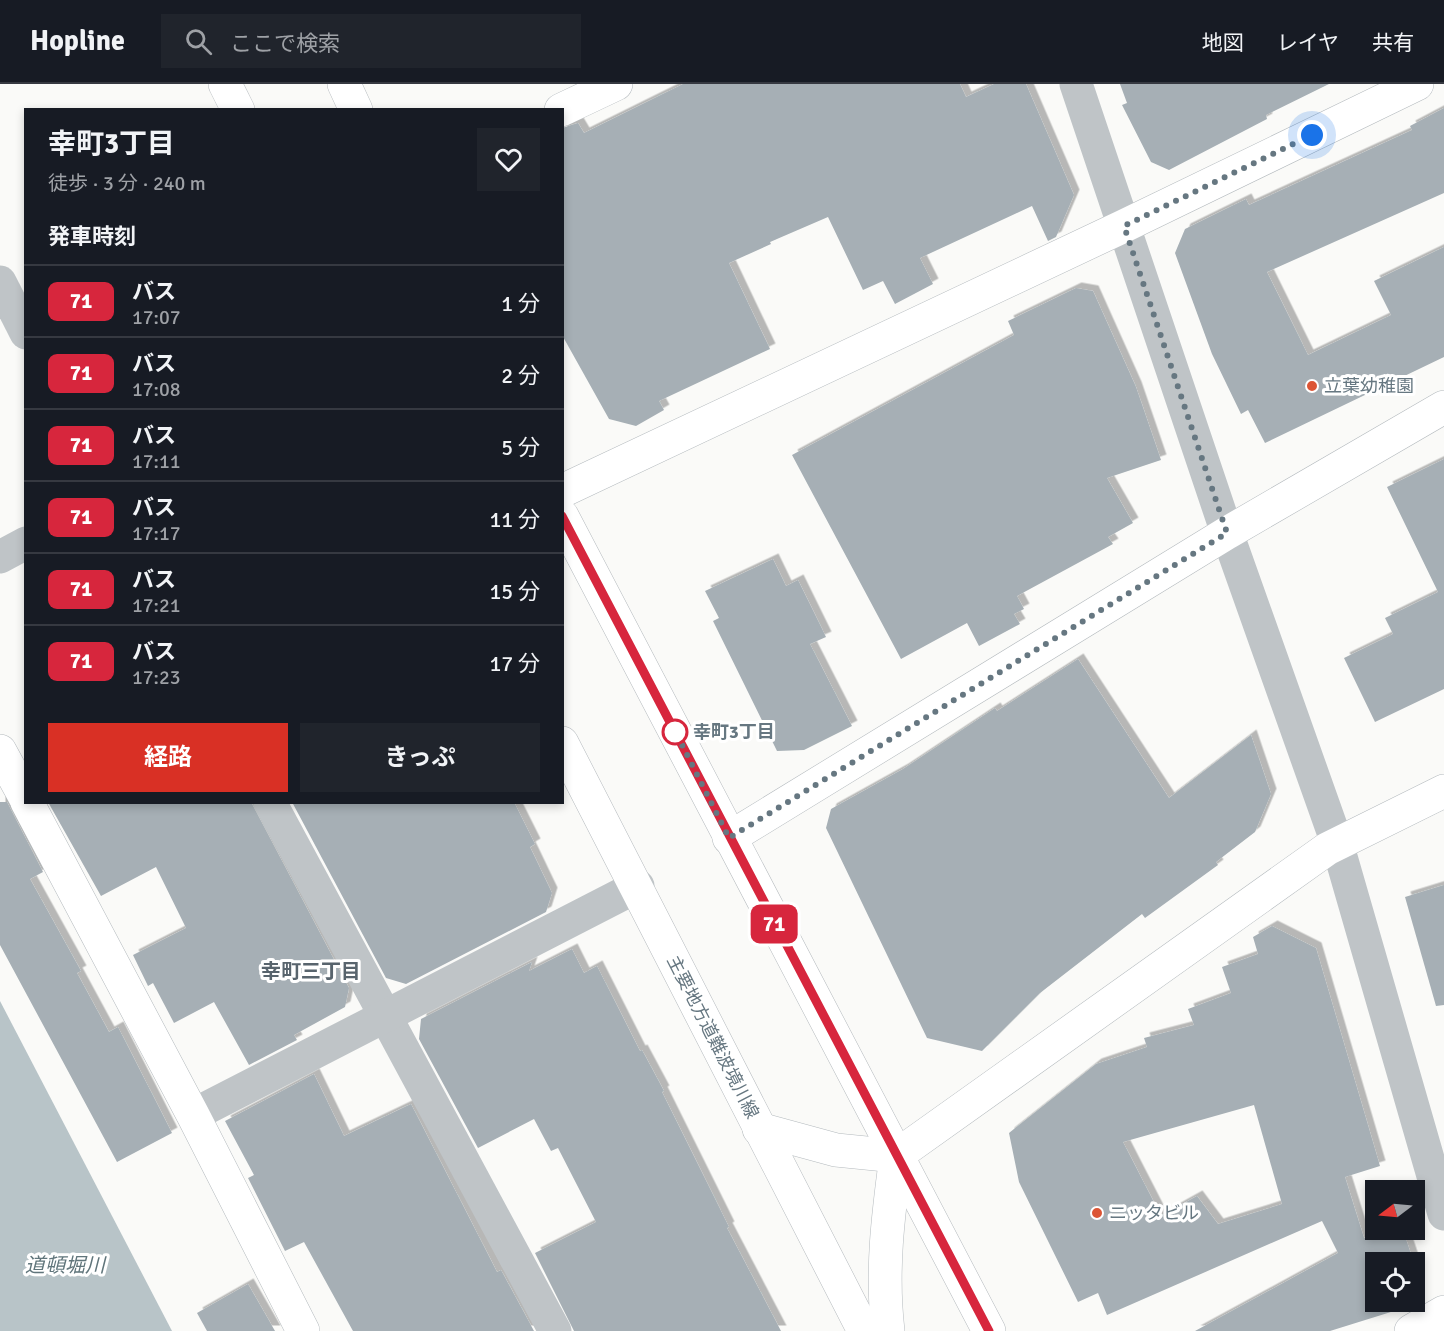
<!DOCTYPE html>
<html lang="ja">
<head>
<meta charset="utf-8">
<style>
	body { margin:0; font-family:Signika,"Noto Sans JP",sans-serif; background:#20242c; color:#f1f3f6; height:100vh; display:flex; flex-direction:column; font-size:22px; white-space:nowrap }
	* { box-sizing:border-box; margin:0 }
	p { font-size:20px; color:#9ea1a6 }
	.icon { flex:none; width:33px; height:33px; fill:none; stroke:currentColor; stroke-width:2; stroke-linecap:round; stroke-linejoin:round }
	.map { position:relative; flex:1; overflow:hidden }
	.panel { position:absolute; left:24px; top:24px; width:540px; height:696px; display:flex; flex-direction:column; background:#171b24; border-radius:0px; box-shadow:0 3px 9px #0003 }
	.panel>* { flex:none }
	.badge { padding:0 12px; border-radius:9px; font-size:21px; line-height:39px }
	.needle { width:39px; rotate:254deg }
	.tools { position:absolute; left:1365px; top:1096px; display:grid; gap:12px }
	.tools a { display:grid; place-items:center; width:60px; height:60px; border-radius:0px; background:#171b24; box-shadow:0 3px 9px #0003; font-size:30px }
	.you { position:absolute; width:30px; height:30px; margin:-15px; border:4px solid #fff; border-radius:50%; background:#1a73e8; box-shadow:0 0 0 9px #1a73e833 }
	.map>.badge { position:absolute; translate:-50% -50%; box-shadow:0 0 0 3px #fff }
	h2 { padding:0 24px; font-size:22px; line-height:54px }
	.round { display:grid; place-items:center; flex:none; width:63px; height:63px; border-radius:0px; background:#20242c }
	.overview { display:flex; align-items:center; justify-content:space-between; height:102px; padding:0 24px }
	h1 { font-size:28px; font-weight:700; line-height:45px }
	.action { display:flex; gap:12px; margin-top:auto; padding:12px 24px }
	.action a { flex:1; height:69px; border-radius:0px; background:#d93025; color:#fff; font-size:24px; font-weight:700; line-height:69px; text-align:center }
	.action a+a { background:#20242c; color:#f1f3f6 }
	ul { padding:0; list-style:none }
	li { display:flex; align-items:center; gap:18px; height:72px; padding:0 24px; border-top:2px solid #363941 }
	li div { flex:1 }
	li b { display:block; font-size:22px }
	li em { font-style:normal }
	li .badge { min-width:66px; font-weight:700; text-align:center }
	header { display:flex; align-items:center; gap:36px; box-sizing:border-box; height:84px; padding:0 30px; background:#171b24; border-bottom:2px solid #363941 }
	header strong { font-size:28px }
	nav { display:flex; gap:33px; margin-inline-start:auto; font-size:21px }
	.search { width:420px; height:54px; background:#20242c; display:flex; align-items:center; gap:15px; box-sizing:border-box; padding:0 21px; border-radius:0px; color:#9ea1a6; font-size:22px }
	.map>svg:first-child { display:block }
	.water { fill:#b8c4c8 }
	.building { fill:#a6afb5; fill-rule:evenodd; filter:url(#shadow) }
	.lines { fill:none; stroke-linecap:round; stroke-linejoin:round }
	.secondary-casing { stroke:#b4babe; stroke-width:34 }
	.primary-casing { stroke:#b5babe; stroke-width:34 }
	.street { stroke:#bfc4c7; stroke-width:33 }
	.secondary { stroke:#fff; stroke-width:33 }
	.primary { stroke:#fff; stroke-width:33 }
	.line-casing { stroke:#fff; stroke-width:14 }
	.line { stroke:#d7263d; stroke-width:9 }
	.walk { stroke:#667781; stroke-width:6; stroke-dasharray:0 10.8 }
	.poi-dot { fill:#dc5535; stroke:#fff; stroke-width:2 }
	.stop-dot { fill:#fff; stroke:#d7263d; stroke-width:3 }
	.labels { text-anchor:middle; stroke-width:6; stroke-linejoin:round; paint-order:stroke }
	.poi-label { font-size:18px; fill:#667781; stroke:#fff; text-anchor:start }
	.stop-label { font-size:18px; font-weight:bold; fill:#667781; stroke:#fff; text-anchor:start }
	.street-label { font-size:18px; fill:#667781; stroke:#fff }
	.neighbourhood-label { font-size:20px; font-weight:bold; fill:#58646d; stroke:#fff }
	.water-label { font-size:20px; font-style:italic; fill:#60757b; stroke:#fff }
</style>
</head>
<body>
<header>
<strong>Hopline</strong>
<div class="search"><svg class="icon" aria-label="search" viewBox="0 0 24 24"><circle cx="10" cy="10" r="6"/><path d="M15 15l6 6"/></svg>ここで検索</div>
<nav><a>地図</a><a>レイヤ</a><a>共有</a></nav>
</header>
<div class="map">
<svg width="1444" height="1247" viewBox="0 0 1444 1247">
	<defs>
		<filter id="shadow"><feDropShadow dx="5.5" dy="-5.5" stdDeviation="0" flood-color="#0004"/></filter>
	</defs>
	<rect width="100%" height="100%" fill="#fafaf8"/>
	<polygon class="water" points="0,917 172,1247 0,1247"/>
	<g class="building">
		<polygon points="683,0 960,0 966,13 994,0 1026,0 1074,111 1056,153 1048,157 1032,122 920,174 933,200 895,220 883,197 863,206 828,133 770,158 771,160 729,179 770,265 659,317 664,326 636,342 609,335 562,251 562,44 578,39 584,49"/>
		<polygon points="1120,0 1329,0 1266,31 1267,35 1169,86 1151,78 1122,21 1127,19"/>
		<polygon points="1444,24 1444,109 1267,188 1308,271 1391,231 1374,197 1444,163 1444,273 1265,359 1248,326 1241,330 1212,270 1175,169 1185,145 1246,115 1249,121 1412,46 1410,42"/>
		<polygon points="1076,204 1093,207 1136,303 1161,376 1107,394 1133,439 1108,453 1113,460 1017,512 1024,525 1014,530 1020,540 979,562 967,539 901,575 792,371 1014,251 1008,237"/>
		<polygon points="1444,375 1444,605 1375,638 1344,574 1393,550 1385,534 1438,508 1387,403"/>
		<polygon points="773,475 786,502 798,496 826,553 810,560 852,642 804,666 777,667 713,537 719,534 705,507"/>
		<polygon points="1078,575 1169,714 1251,651 1271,710 1255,748 1216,778 1218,781 1145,834 1142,830 1040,909 982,967 927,954 826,744 831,725 903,685 995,624 997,627"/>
		<polygon points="0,718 7,718 43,788 30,795 81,887 77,889 109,948 118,943 172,1049 117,1078 0,861"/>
		<polygon points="48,718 251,718 349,904 345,923 294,951 297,956 249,981 214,918 174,939 153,899 148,902 133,871 186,844 156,783 101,812"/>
		<polygon points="292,718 514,718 535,760 530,763 552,809 546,828 406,900 386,894"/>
		<polygon points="1444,801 1444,921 1436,922 1405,813"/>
		<path d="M1272,842l44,22 64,218 -35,11 19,61 24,-8h15l11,33h-38v39h32l-1,5 -77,24h-135l143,-78 -16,-32 -215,94 -9,-22 -20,9 -59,-120 -10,-49 87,-69 51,-17 -3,-9 50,-13 -6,-16 43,-16 -9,-26 36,-13 -5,-17zM1254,1021l28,99 -64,20 -21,-28 -36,20 -38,-74z"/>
		<polygon points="572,865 584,889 597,882 640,967 642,966 664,1007 662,1008 729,1143 727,1144 781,1247 574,1247 535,1169 596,1138 558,1064 551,1067 534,1035 478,1064 419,955 421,935 532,878 529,887"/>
		<polygon points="314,990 344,1052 411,1020 497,1188 501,1186 534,1247 353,1247 304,1158 285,1167 248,1094 254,1091 225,1037"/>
		<polygon points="248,1200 275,1247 207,1247 197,1229"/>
	</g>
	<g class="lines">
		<defs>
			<g id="secondary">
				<polyline points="561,26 616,0"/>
				<polyline points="562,407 1124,142 1417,0"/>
				<polyline points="0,667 26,715"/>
				<polyline points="27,718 193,1031 303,1247"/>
				<polyline points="729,754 1227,449 1444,323"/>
				<polyline points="759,1045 836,1066 896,1072 1327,765 1444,707"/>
				<path d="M888,1247c-7,-60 0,-115 8,-175"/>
				<polyline points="1411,1247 1444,1228"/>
			</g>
			<g id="primary">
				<polyline points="225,0 238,26"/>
				<polyline points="344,0 356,26"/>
				<polyline points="562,432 989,1247"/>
				<polyline points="562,659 864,1247"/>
			</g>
		</defs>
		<use href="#secondary" class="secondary-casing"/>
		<use href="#primary" class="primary-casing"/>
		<g class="street">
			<polyline points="1076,0 1227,449 1337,759 1444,1130"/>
			<polyline points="0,198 26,249"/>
			<polyline points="0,473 26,459"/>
			<polyline points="270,718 555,1247"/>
			<polyline points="193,1031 638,802"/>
		</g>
		<use href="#secondary" class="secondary"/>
		<use href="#primary" class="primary"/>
	</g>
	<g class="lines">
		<defs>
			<polyline id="line" points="562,432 989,1247"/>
		</defs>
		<use href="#line" class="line-casing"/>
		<use href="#line" class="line"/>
		<polyline class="walk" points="675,648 674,645 729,754 1227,449 1124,142 1312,51"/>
	</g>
	<g class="poi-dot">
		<circle cx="1312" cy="302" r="6"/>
		<circle cx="1097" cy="1129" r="6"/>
	</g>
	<circle class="stop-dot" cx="675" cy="648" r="12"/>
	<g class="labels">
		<g class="poi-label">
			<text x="1324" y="308">立葉幼稚園</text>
			<text x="1109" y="1135">ニッタビル</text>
		</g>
		<g class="stop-label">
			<text x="693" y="654">幸町3丁目</text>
		</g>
		<g class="street-label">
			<text transform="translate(713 953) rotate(63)" y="6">主要地方道難波境川線</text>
		</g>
		<g class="neighbourhood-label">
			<text x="311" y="894">幸町三丁目</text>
		</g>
		<g class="water-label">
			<text x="65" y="1188">道頓堀川</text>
		</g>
	</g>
</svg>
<div class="tools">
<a><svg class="needle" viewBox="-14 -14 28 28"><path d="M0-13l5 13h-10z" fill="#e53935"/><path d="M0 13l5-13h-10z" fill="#9ea1a6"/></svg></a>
<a><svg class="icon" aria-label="locate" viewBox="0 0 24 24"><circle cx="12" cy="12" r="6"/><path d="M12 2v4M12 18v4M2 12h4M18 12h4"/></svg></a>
</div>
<div class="you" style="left:1312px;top:51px"></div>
<b class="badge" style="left:774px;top:840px;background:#d7263d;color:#fff">71</b>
<section class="panel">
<div class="overview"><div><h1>幸町3丁目</h1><p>徒歩 · 3 分 · 240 m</p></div><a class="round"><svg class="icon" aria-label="heart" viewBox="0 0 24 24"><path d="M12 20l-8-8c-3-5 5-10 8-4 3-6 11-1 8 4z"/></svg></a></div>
<h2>発車時刻</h2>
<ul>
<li><span class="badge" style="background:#d7263d;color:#fff">71</span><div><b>バス</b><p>17:07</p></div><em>1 分</em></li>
<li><span class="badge" style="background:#d7263d;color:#fff">71</span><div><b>バス</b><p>17:08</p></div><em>2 分</em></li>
<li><span class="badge" style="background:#d7263d;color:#fff">71</span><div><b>バス</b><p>17:11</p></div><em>5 分</em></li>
<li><span class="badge" style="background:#d7263d;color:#fff">71</span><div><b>バス</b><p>17:17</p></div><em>11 分</em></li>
<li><span class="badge" style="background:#d7263d;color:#fff">71</span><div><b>バス</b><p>17:21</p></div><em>15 分</em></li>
<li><span class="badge" style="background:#d7263d;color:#fff">71</span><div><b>バス</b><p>17:23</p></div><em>17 分</em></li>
</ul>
<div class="action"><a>経路</a><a>きっぷ</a></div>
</section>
</div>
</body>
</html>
